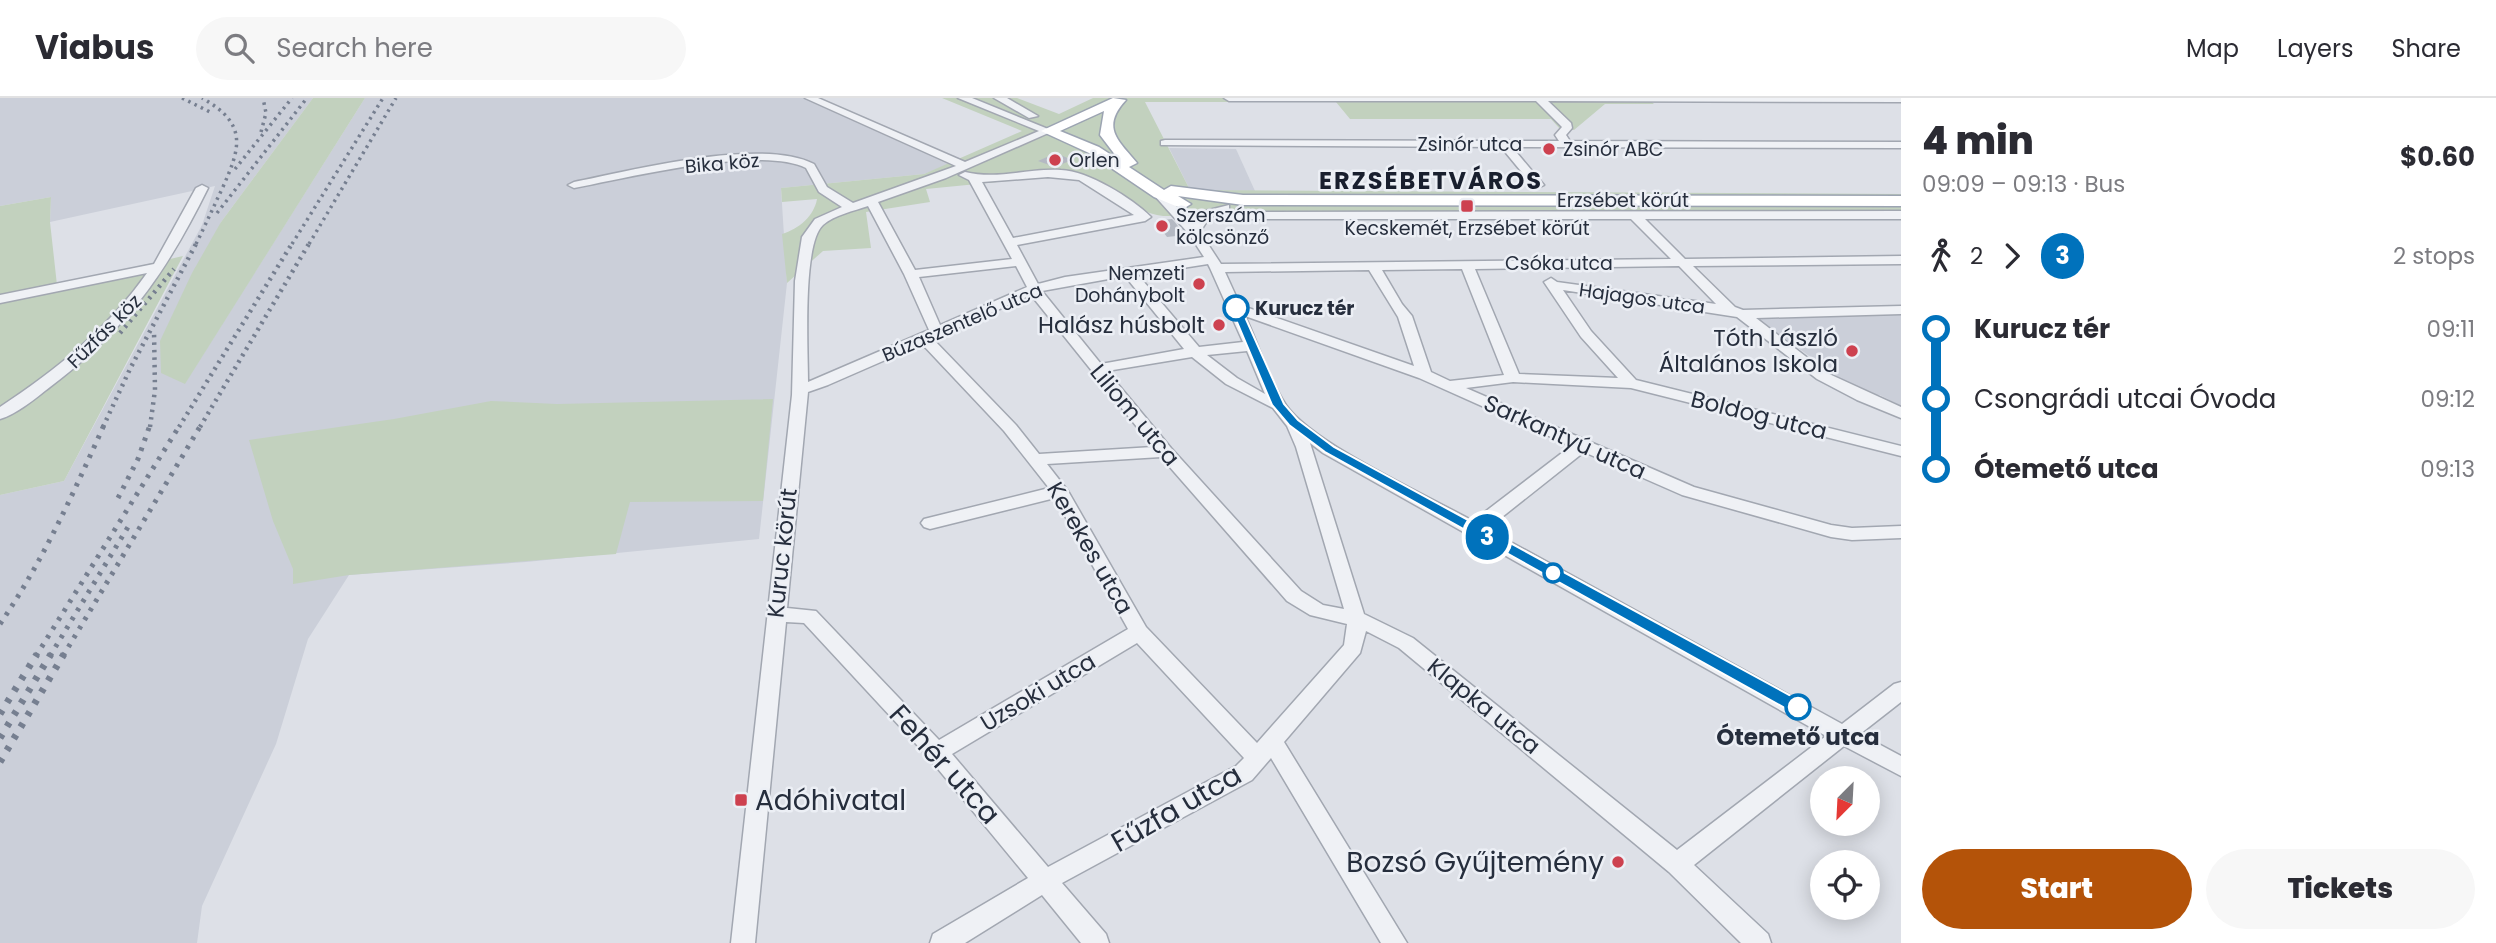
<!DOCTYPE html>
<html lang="en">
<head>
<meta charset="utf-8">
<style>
	body { margin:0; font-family:Poppins,sans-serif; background:#f7f7f7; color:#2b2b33; height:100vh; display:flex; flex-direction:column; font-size:26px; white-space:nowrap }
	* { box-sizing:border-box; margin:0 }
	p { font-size:23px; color:#7c7c81 }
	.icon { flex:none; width:38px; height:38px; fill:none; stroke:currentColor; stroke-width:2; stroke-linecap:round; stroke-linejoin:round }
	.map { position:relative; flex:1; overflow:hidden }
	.drawer { display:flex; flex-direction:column; background:#fff; width:595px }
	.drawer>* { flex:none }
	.badge { padding:0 14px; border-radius:23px; font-size:24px; line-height:46px }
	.needle { width:46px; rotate:204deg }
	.controls { position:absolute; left:1810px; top:668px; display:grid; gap:14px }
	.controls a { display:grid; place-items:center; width:70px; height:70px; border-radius:50%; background:#fff; box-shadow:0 4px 18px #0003; font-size:35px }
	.map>.badge { position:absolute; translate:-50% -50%; box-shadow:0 0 0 4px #fff }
	.legs { display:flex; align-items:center; gap:10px; height:77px; padding:0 21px; font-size:23px }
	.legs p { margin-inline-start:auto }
	.overview { display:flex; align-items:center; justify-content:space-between; height:119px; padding:0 21px }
	h1 { font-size:38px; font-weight:800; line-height:52px }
	.action { display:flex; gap:14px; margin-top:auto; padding:14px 21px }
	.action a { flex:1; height:80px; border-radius:42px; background:#b45309; color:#fff; font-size:28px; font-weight:800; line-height:80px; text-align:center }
	.action a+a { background:#f7f7f7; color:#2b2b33 }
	ul { padding:0 21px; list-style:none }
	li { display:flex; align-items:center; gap:24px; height:70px; font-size:26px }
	li i { display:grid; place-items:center; width:10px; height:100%; margin:0 9px; background:currentColor }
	li i::after { content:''; width:18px; height:18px; margin:-9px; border:5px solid; border-radius:50%; background:#fff }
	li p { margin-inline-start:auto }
	li:first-child i { background:linear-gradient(#0000 50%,currentColor 0) }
	li:last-child i { background:linear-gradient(currentColor 50%,#0000 0) }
	header { display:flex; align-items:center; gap:42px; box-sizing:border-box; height:98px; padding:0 35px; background:#fff; border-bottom:2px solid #e1e1e2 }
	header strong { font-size:33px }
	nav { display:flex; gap:38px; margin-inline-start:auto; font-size:24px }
	.search { width:490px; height:63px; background:#f7f7f7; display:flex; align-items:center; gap:18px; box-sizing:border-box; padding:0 24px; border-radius:38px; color:#7c7c81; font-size:26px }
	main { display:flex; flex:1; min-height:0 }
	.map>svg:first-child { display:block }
	.built { fill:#cbcfd9 }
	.green { fill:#c2d1be }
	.building { fill:#b4b9c3 }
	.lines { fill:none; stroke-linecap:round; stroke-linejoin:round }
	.minor-casing { stroke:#a2a7b1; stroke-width:3 }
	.major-casing { stroke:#9ca4b2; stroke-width:3 }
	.minor { fill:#eff1f5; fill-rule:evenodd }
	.major { fill:#fff; fill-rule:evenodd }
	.rail-far3 { stroke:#767f90; stroke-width:3.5; stroke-dasharray:2.5 4.5; stroke-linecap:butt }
	.rail-far2 { stroke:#767f90; stroke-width:4.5; stroke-dasharray:2.5 5; stroke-linecap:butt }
	.rail-far1 { stroke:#767f90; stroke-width:5; stroke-dasharray:3.5 7; stroke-linecap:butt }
	.rail { stroke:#767f90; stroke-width:7; stroke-dasharray:4.5 9; stroke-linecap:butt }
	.line-1 { fill:#0072bc; stroke:#fff; stroke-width:2 }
	.poi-dot { fill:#cd414f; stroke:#eceff5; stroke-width:2.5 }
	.stop-1-dot { fill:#fff; stroke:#0072bc; stroke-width:3.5 }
	.labels { text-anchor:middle; stroke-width:5; stroke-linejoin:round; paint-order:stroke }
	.far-street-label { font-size:19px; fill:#262e3d; stroke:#eceff5 }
	.far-poi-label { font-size:19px; fill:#262e3d; stroke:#eceff5; text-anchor:start }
	.far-stop-label { font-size:19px; font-weight:bold; fill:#262e3d; stroke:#eceff5; text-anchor:start }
	.poi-label { font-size:23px; fill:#262e3d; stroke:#eceff5; text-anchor:end }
	.street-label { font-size:23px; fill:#262e3d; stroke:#eceff5 }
	.stop-label { font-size:23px; font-weight:bold; fill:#262e3d; stroke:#eceff5 }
	.far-district-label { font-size:24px; font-weight:bold; letter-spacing:2px; fill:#191f2e; stroke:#eceff5 }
	.near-street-label { font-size:28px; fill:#262e3d; stroke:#eceff5 }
	.near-poi-label { font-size:28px; fill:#262e3d; stroke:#eceff5; text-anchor:start }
</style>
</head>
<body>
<header>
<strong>Viabus</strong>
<div class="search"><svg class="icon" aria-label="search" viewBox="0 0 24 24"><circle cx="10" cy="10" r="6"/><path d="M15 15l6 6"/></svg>Search here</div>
<nav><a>Map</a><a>Layers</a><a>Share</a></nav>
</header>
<main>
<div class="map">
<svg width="1901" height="845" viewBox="0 0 1901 845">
	<rect width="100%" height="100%" fill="#dde0e7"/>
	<g class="built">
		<polygon points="0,0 313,0 221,124 185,285 365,0 806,0 950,66 924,76 781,90 787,185 759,441 526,464 349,477 308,541 276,646 202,808 197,845 0,845 0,397 64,383 202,127 215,88 50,124 51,99 0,108"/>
		<polygon points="1169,50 1236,51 1255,93 1190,92"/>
		<polygon points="1901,216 1901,308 1880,297 1870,297 1848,286 1758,221"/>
	</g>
	<g class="green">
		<polygon points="313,0 365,0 185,286 161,275 160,243 192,175 221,124"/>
		<path d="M942,0h75l42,16 34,-16h554l7,6h-49l-31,26 -14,-1 -9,-10h-201l-14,-17h-191l45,88 711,4v22h-738c-32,-4 -56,-32 -92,-41l-145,14 4,13 -64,10 5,36 -48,3 -36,32 -5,-49c17,-5 32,-18 35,-35l-35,3 -1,-14 143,-14 98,-43z"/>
		<polygon points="51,99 50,124 57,187 183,158 64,383 0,397 0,108"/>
		<polygon points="773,301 763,403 630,404 616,456 349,477 293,486 293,471 273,423 249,342 394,321 491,303 557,306"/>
	</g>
	<g class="building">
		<polygon points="1056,55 1072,62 1055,69 1038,63"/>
		<polygon points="1172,121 1174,123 1185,137 1167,139 1155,123"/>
	</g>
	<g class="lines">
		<defs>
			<g id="minor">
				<path d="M805,0h13l147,64 74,-31 -81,-33h14l81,33 -107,47 -68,24 37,68 97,-11 -43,-79 -10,-5 6,-3c33,8 63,-4 96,-2 27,1 71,28 90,47l-6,4 -128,24 21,39 27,-7 139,-20 -15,-23 -36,-40 6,-4 4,2 30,32 8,-12 28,-7v6l-20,7 -9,14 21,32 450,-5 -40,-40h-403l-2,-3 6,-4 669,-1v8h-256l40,40 216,-3v8l-208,2 42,41 8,3 158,-4v8l-145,4 71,55 74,34v11l-44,-18 -40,-21 -80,-62 -174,-27 28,41 45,49 265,66v10l-270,-68 -118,-6 -47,6 228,99 137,38 21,3 49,-2v12l-49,2 -21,-3 -149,-42 -98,-43 -97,77 355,195 52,-40 7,-2v20l-41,32 41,22v20l-57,-30 -150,119 74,69 3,9h-30l-72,-71 -270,-224 -33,-17 -6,22 -76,89 123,201h-26l-110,-185 -19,22 -190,103 44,51 3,9h-28l-39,-48 -77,48h-35l3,-9 95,-56 -99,-120 -125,-135 -18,-1 -31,321h-24l61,-548 3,-114 7,-44 13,-18 27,-12 -23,-15 -13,-24c-47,-23 -179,10 -232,20l-6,-3 6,-3c59,-12 187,-45 240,-18l13,23 26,16 103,-37zM1048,79l31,3 55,35 -121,23 -31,-56zM868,108l36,68 25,56 -121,52c0,-31 -6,-138 15,-157 11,-10 31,-14 45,-19zM1208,166l2,4 33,74 -44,5 -61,-72zM1016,168l11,21 -87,38 -21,-48zM1679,168l37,38 -159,-22 -6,-4 -7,4 37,55 37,41 -99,-4 -44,-105zM1462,171l42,106 -54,6 -19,-9 -19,-56 -10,-12 -20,-34zM1369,172l29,47 16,49 -174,-61 -15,-33zM1125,178l59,73 -83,15 -59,-73zM1031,197l122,152 -114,7 -23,-29 -83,-86zM1245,218l174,62 152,68 -98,75c-45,-25 -160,-77 -187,-116 -17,-25 -28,-62 -41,-89zM922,246l82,87 45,57 -125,31 -3,4 3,4 6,2 125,-31 73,131 -189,111 -123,-129 -29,-3 21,-216 20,-7zM1247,253l18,43 -28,-16 -30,-23zM1192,259l34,27 47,24 14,18 9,21 48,162 -21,-4 -22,-14 -130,-143 -64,-77zM1310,345l13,10 503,283 -149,114 -264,-212 -49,-24zM1161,359l126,144 23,14 37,9 -3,21 -87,98 -111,-116 -78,-136 -21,-27zM1137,545l107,115 -8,8 -188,101 -96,-113z"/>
				<polygon points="994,0 1007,0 1038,18 1029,20"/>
				<polygon points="1224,0 1901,0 1901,4 1548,3 1571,25 1572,30 1566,37 1570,43 1901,44 1901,50 1512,49 1544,87 1538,90 1534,89 1501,49 1161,47 1161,43 1165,42 1559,43 1555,37 1562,29 1536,3 1229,3"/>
				<path d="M202,87l6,3c-42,85 -81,141 -158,199 -14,11 -33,27 -50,32v-12c56,-37 108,-78 147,-134l-147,30v-8l154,-31 42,-76z"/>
			</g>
			<path id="major" d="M1113,0l13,2c-26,28 -7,41 11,63l-8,4 35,23 7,-4 72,9 658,1v10l-658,-1 -65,-9 13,8 -8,5 -29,-12 -65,-44 -48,-22zM1104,13l-4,24 19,25 -20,-13 -39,-16z"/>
		</defs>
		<use href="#minor" class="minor-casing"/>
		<use href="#major" class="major-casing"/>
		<use href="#minor" class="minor"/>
		<use href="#major" class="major"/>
		<g class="rail-far3">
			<polyline points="182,0 210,14"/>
			<polyline points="261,34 266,15 263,0"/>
			<polyline points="235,71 292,0"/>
			<polyline points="217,115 307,0"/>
			<path d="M196,146c9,-18 17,-36 26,-55 19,-42 26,-65 -20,-91"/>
			<polyline points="292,146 383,0"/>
			<polyline points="309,146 396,0"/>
		</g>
		<g class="rail-far2">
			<polyline points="120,235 174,171"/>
			<polyline points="103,329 130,271 197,144"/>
			<polyline points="150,329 155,292 154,232"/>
			<polyline points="179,329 293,144"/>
			<polyline points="200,329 310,144"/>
		</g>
		<g class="rail-far1">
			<polyline points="118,400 138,361 150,327"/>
			<path d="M0,526c43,-63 73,-130 104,-199"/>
			<polyline points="36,558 180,327"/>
			<polyline points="50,558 131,424"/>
			<polyline points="63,558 201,327"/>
		</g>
		<g class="rail">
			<polyline points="0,616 37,556"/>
			<polyline points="0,640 51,556"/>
			<polyline points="0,664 64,556"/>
		</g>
	</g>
	<polygon class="line-1" points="1236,207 1241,210 1284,306 1298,322 1334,349 1804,605 1806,609 1804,614 1792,614 1325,354 1289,327 1272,307 1231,210"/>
	<g class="poi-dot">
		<circle cx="1549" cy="51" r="7"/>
		<circle cx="1055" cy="62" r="7"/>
		<rect x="1460" y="101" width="14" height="14" rx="3.5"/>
		<circle cx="1162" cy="128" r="7"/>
		<circle cx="1199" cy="186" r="7"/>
		<circle cx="1219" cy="227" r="7"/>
		<circle cx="1852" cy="253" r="7"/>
		<rect x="734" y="695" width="14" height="14" rx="3.5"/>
		<circle cx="1618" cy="764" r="7"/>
	</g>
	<g class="stop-1-dot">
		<circle cx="1236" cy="210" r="12"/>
		<circle cx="1553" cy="475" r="9"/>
		<circle cx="1798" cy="609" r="12"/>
	</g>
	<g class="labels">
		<g class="far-street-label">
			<text x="1470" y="53">Zsinór utca</text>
			<text transform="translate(722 65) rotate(-5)" y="7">Bika köz</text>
			<text x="1623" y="109">Erzsébet körút</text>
			<text x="1559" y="172">Csóka utca</text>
			<text transform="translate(1642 200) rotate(8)" y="7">Hajagos utca</text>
			<text transform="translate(962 224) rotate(-23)" y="7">Búzaszentelő utca</text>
			<text transform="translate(104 233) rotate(-45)" y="7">Fűzfás köz</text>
		</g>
		<g class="far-poi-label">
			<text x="1563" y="58">Zsinór ABC</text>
			<text x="1069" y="69">Orlen</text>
			<text x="1176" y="124">Szerszám<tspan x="1176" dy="22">kölcsönző</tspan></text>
			<text x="1467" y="137" text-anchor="middle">Kecskemét, Erzsébet körút</text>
			<text x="1185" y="182" text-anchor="end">Nemzeti<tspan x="1185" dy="22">Dohánybolt</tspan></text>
		</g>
		<g class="far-stop-label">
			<text x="1255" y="217">Kurucz tér</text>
		</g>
		<g class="poi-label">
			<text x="1205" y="235">Halász húsbolt</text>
			<text x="1838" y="248">Tóth László<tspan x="1838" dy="26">Általános Iskola</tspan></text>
		</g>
		<g class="street-label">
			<text transform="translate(1135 317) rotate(50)" y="8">Liliom utca</text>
			<text transform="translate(1759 317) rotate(14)" y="8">Boldog utca</text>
			<text transform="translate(1565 339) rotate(24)" y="8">Sarkantyú utca</text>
			<text transform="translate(1090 450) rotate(60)" y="8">Kerekes utca</text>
			<text transform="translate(782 455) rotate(-84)" y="8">Kuruc körút</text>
			<text transform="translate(1038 594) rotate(-31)" y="8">Uzsoki utca</text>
			<text transform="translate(1484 608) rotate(39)" y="8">Klapka utca</text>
		</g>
		<g class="stop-label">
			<text x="1798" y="647">Ótemető utca</text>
		</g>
		<g class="far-district-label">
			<text x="1431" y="91">ERZSÉBETVÁROS</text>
		</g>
		<g class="near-street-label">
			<text transform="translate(945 666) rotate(48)" y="10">Fehér utca</text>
			<text transform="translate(1176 710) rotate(-30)" y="10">Fűzfa utca</text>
		</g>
		<g class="near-poi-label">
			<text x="755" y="712">Adóhivatal</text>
			<text x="1604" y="774" text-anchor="end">Bozsó Gyűjtemény</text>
		</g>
	</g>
</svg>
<div class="controls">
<a><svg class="needle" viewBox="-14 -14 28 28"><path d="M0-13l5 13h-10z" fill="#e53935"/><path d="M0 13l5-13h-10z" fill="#7c7c81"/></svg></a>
<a><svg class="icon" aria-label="locate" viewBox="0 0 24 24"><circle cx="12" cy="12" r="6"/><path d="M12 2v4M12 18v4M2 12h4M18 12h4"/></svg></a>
</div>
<b class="badge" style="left:1487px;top:439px;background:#0072bc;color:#fff">3</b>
</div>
<section class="drawer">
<div class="overview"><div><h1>4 min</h1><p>09:09 – 09:13 · Bus</p></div><b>$0.60</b></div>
<div class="legs"><svg class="icon" aria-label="walk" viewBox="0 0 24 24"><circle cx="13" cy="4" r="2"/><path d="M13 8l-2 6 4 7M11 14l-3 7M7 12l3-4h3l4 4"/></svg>2<svg class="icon" aria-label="forward" viewBox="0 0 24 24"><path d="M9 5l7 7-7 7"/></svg><b class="badge" style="background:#0072bc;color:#fff">3</b><p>2 stops</p></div>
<ul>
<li><i style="color:#0072bc"></i><b>Kurucz tér</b><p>09:11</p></li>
<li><i style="color:#0072bc"></i><span>Csongrádi utcai Óvoda</span><p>09:12</p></li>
<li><i style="color:#0072bc"></i><b>Ótemető utca</b><p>09:13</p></li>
</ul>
<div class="action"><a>Start</a><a>Tickets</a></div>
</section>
</main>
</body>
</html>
